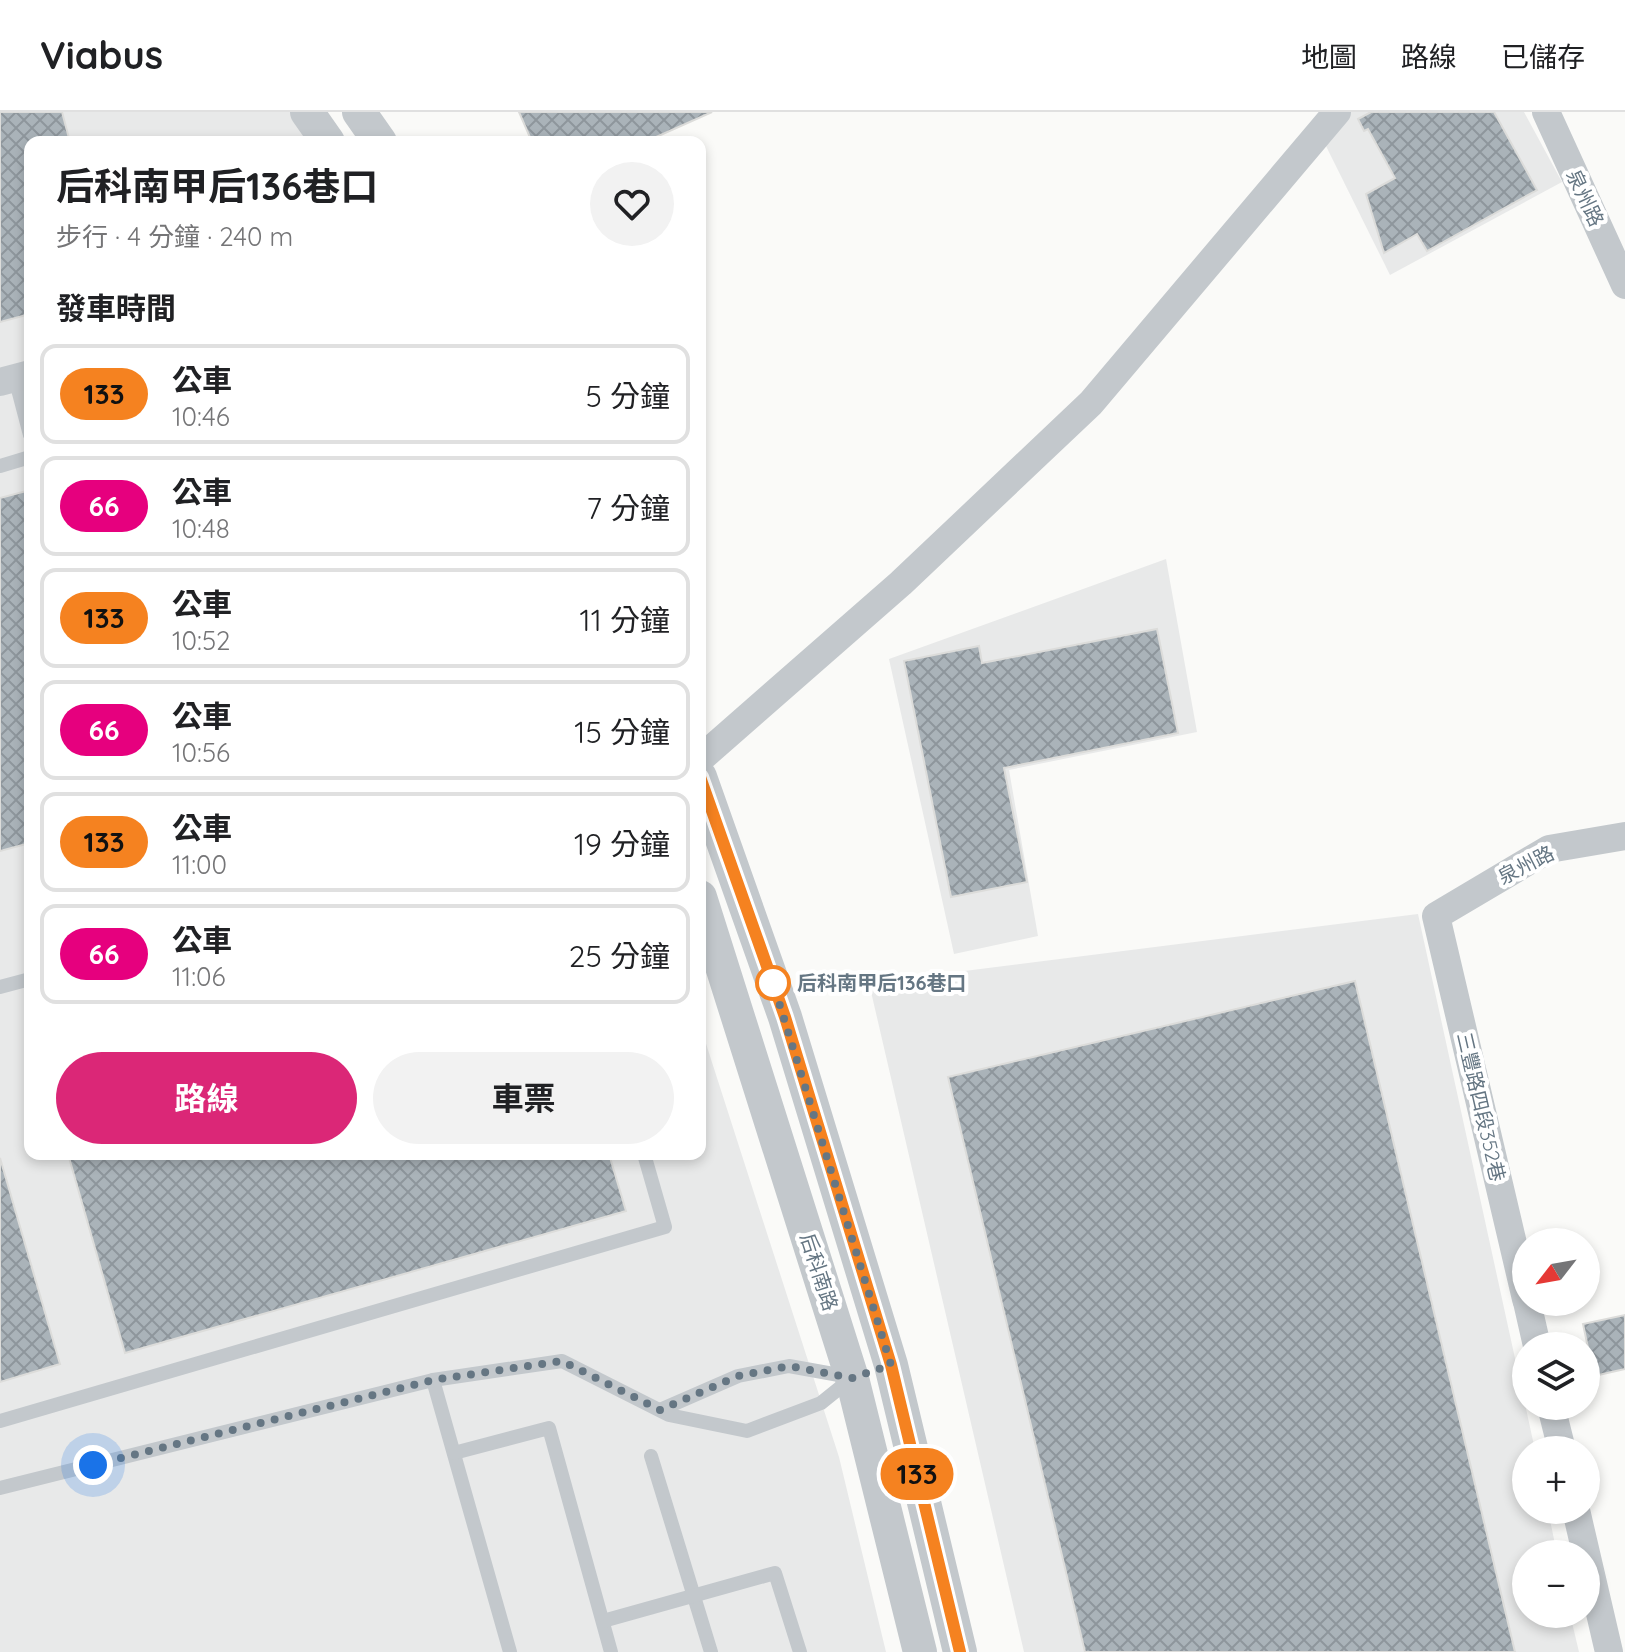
<!DOCTYPE html>
<html lang="zh-TW">
<head>
<meta charset="utf-8">
<style>
	body { margin:0; font-family:Quicksand,"Noto Sans TC",sans-serif; background:#f2f2f2; color:#202124; height:100vh; display:flex; flex-direction:column; font-size:30px; white-space:nowrap }
	* { box-sizing:border-box; margin:0 }
	p { font-size:26px; color:#757577 }
	.icon { flex:none; width:44px; height:44px; fill:none; stroke:currentColor; stroke-width:2; stroke-linecap:round; stroke-linejoin:round }
	.map { position:relative; flex:1; overflow:hidden }
	.sheet { position:absolute; left:24px; top:24px; width:682px; height:1024px; display:flex; flex-direction:column; background:#fff; border-radius:16px; box-shadow:0 4px 12px #0003 }
	.sheet>* { flex:none }
	.badge { padding:0 16px; border-radius:26px; font-size:28px; line-height:52px }
	.needle { width:52px; rotate:239deg }
	.buttons { position:absolute; left:1512px; top:1116px; display:grid; gap:16px }
	.buttons a { display:grid; place-items:center; width:88px; height:88px; border-radius:50%; background:#fff; box-shadow:0 4px 12px #0003; font-size:40px }
	.you { position:absolute; width:40px; height:40px; margin:-20px; border:6px solid #fff; border-radius:50%; background:#1a73e8; box-shadow:0 0 0 12px #1a73e833 }
	.map>.badge { position:absolute; translate:-50% -50%; box-shadow:0 0 0 4px #fff }
	h2 { padding:0 32px; font-size:30px; line-height:72px }
	.round { display:grid; place-items:center; flex:none; width:84px; height:84px; border-radius:42px; background:#f2f2f2 }
	.overview { display:flex; align-items:center; justify-content:space-between; height:136px; padding:0 32px }
	h1 { font-size:38px; font-weight:700; line-height:60px }
	.cta { display:flex; gap:16px; margin-top:auto; padding:16px 32px }
	.cta a { flex:1; height:92px; border-radius:48px; background:#db2777; color:#fff; font-size:32px; font-weight:700; line-height:92px; text-align:center }
	.cta a+a { background:#f2f2f2; color:#202124 }
	ul { padding:0; list-style:none }
	li { display:flex; align-items:center; gap:24px; height:100px; margin:0 16px 12px; padding:0 16px; border:4px solid #e0e0e0; border-radius:16px }
	li div { flex:1 }
	li b { display:block; font-size:30px }
	li em { font-style:normal }
	li .badge { min-width:88px; font-weight:700; text-align:center }
	header { display:flex; align-items:center; gap:48px; box-sizing:border-box; height:112px; padding:0 40px; background:#fff; border-bottom:2px solid #e0e0e0 }
	header strong { font-size:38px }
	nav { display:flex; gap:44px; margin-inline-start:auto; font-size:28px }
	.map>svg:first-child { display:block }
	.built { fill:#e8e9e9 }
	.building { fill:url(#building-cross-hatch); stroke:#dcdcda; stroke-width:2 }
	.lines { fill:none; stroke-linecap:round; stroke-linejoin:round }
	.service { stroke:#c3c8cc; stroke-width:14 }
	.minor { stroke:#c3c8cc; stroke-width:28 }
	.tertiary { stroke:#c3c8cc; stroke-width:34 }
	.line-casing { stroke:#fff; stroke-width:18 }
	.line { stroke:#f58220; stroke-width:12 }
	.walk { stroke:#657683; stroke-width:8; stroke-dasharray:0 14.4 }
	.stop-dot { fill:#fff; stroke:#f58220; stroke-width:4 }
	.labels { text-anchor:middle; stroke-width:8; stroke-linejoin:round; paint-order:stroke }
	.street-label { font-size:20px; fill:#657683; stroke:#fff }
	.stop-label { font-size:20px; font-weight:bold; fill:#657683; stroke:#fff; text-anchor:start }
</style>
</head>
<body>
<header>
<strong>Viabus</strong>
<nav><a>地圖</a><a>路線</a><a>已儲存</a></nav>
</header>
<div class="map">
<svg width="1625" height="1540" viewBox="0 0 1625 1540">
	<defs>
		<pattern id="building-cross-hatch" width="8" height="8" patternUnits="userSpaceOnUse" patternTransform="scale(2)"><rect width="8" height="8" fill="#aab3b9"/><path d="M0 0l8 8M0 8l8-8" fill="none" stroke="#8e969c"/></pattern>
	</defs>
	<rect width="100%" height="100%" fill="#fafaf8"/>
	<g class="built">
		<polygon points="0,0 291,0 311,30 30,30 30,1042 700,1042 700,913 839,1345 886,1540 0,1540"/>
		<polygon points="1348,0 1524,0 1562,70 1390,163 1324,30"/>
		<polygon points="1166,447 1197,620 1009,658 1038,824 954,842 889,547"/>
		<polygon points="1418,802 1535,1338 1526,1338 1526,1398 1548,1398 1557,1442 1526,1442 1526,1502 1570,1502 1579,1540 1024,1540 869,871"/>
	</g>
	<g class="building">
		<polygon points="0,0 62,0 70,30 30,30 30,202 0,210"/>
		<polygon points="519,0 712,0 645,30 532,30"/>
		<polygon points="1371,0 1494,0 1537,78 1427,139 1417,122 1384,141 1366,82 1395,66 1368,17 1364,19 1358,7"/>
		<polygon points="30,378 30,731 0,739 0,386"/>
		<polygon points="1157,517 1178,621 1004,656 1027,770 951,785 904,549 979,534 982,551"/>
		<polygon points="1355,869 1515,1540 1085,1540 948,965"/>
		<polygon points="68,1042 609,1042 626,1099 125,1241"/>
		<polygon points="0,1046 60,1252 0,1270"/>
		<polygon points="1625,1203 1625,1257 1594,1264 1583,1212"/>
	</g>
	<g class="lines">
		<g class="service">
			<polyline points="15,266 30,323"/>
			<polyline points="0,354 30,345"/>
			<polyline points="0,875 30,867"/>
			<polyline points="433,1268 510,1540"/>
			<polyline points="660,1298 738,1264 789,1254 850,1265"/>
			<polyline points="0,1309 665,1115 644,1042"/>
			<polyline points="454,1341 549,1316 611,1540"/>
			<polyline points="651,1344 711,1540"/>
			<polyline points="0,1376 433,1268 562,1249 669,1303 747,1319 821,1291 852,1266"/>
			<polyline points="603,1509 775,1461 800,1540"/>
		</g>
		<g class="minor">
			<polyline points="1546,0 1625,173"/>
			<polyline points="0,270 30,262"/>
			<polyline points="700,647 901,471 1091,291 1337,0"/>
			<polyline points="1526,1187 1436,804 1549,737 1625,724"/>
			<polyline points="1527,1190 1537,1234"/>
			<polyline points="1551,1294 1562,1338"/>
			<polyline points="1576,1398 1609,1540"/>
		</g>
		<g class="tertiary">
			<polyline points="307,0 328,30"/>
			<polyline points="359,0 380,30"/>
			<polyline points="700,665 785,905 891,1253 960,1540"/>
			<polyline points="700,785 852,1266 920,1540"/>
		</g>
	</g>
	<g class="lines">
		<defs>
			<polyline id="line" points="700,665 785,905 891,1253 960,1540"/>
		</defs>
		<use href="#line" class="line-casing"/>
		<use href="#line" class="line"/>
		<polyline class="walk" points="93,1353 433,1268 562,1249 660,1298 738,1264 763,1259 789,1254 852,1266 891,1253 773,871"/>
	</g>
	<circle class="stop-dot" cx="773" cy="871" r="16"/>
	<g class="labels">
		<g class="street-label">
			<text transform="translate(1585 86) rotate(65)" y="7">泉州路</text>
			<text transform="translate(1526 753) rotate(-27)" y="7">泉州路</text>
			<text transform="translate(1481 995) rotate(77)" y="7">三豐路四段352巷</text>
			<text transform="translate(819 1160) rotate(72)" y="7">后科南路</text>
		</g>
		<g class="stop-label">
			<text x="797" y="878">后科南甲后136巷口</text>
		</g>
	</g>
</svg>
<div class="buttons">
<a><svg class="needle" viewBox="-14 -14 28 28"><path d="M0-13l5 13h-10z" fill="#e53935"/><path d="M0 13l5-13h-10z" fill="#757577"/></svg></a>
<a><svg class="icon" aria-label="layers" viewBox="0 0 24 24"><path d="M12 4l9 5-9 5-9-5zM3 14l9 5 9-5"/></svg></a>
<a>+</a>
<a>−</a>
</div>
<div class="you" style="left:93px;top:1353px"></div>
<b class="badge" style="left:917px;top:1362px;background:#f58220;color:#111">133</b>
<section class="sheet">
<div class="overview"><div><h1>后科南甲后136巷口</h1><p>步行 · 4 分鐘 · 240 m</p></div><a class="round"><svg class="icon" aria-label="heart" viewBox="0 0 24 24"><path d="M12 20l-8-8c-3-5 5-10 8-4 3-6 11-1 8 4z"/></svg></a></div>
<h2>發車時間</h2>
<ul>
<li><span class="badge" style="background:#f58220;color:#111">133</span><div><b>公車</b><p>10:46</p></div><em>5 分鐘</em></li>
<li><span class="badge" style="background:#e6007e;color:#fff">66</span><div><b>公車</b><p>10:48</p></div><em>7 分鐘</em></li>
<li><span class="badge" style="background:#f58220;color:#111">133</span><div><b>公車</b><p>10:52</p></div><em>11 分鐘</em></li>
<li><span class="badge" style="background:#e6007e;color:#fff">66</span><div><b>公車</b><p>10:56</p></div><em>15 分鐘</em></li>
<li><span class="badge" style="background:#f58220;color:#111">133</span><div><b>公車</b><p>11:00</p></div><em>19 分鐘</em></li>
<li><span class="badge" style="background:#e6007e;color:#fff">66</span><div><b>公車</b><p>11:06</p></div><em>25 分鐘</em></li>
</ul>
<div class="cta"><a>路線</a><a>車票</a></div>
</section>
</div>
</body>
</html>
